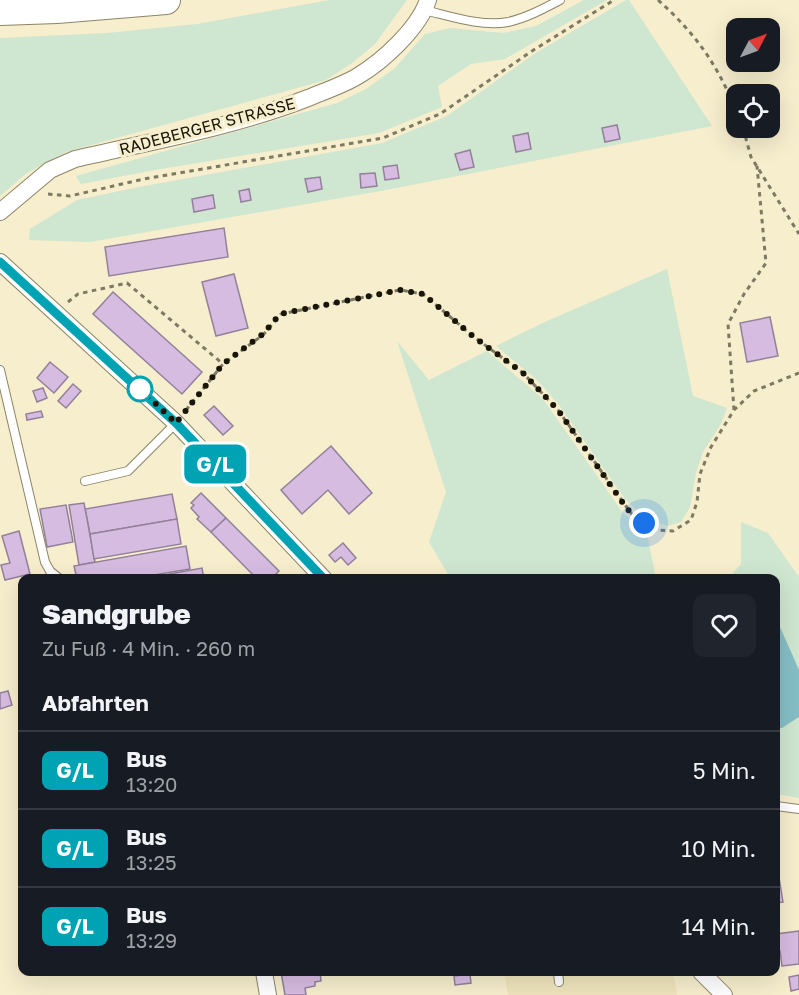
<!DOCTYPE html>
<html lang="de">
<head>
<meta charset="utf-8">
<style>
	body { margin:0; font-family:"Golos Text",sans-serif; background:#20242c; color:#f1f3f6; height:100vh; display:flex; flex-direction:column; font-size:22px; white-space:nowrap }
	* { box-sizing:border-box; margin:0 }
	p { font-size:20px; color:#9ea1a6 }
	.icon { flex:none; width:33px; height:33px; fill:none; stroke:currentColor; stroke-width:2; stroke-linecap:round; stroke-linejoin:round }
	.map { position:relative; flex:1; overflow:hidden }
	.drawer { position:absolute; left:18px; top:574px; width:762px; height:402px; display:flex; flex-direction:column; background:#171b24; border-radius:12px; box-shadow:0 6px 24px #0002 }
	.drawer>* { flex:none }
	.badge { padding:0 12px; border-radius:9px; font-size:21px; line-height:39px }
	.needle { width:39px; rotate:49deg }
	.buttons { position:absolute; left:726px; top:18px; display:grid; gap:12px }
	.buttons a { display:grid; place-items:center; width:54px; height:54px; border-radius:12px; background:#171b24; box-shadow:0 6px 24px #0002; font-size:30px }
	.you { position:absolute; width:30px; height:30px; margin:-15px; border:4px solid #fff; border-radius:50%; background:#1a73e8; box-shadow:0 0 0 9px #1a73e833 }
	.map>.badge { position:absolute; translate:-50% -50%; box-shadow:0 0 0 3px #fff }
	h2 { padding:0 24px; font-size:22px; line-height:54px }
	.round { display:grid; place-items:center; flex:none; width:63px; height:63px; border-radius:12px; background:#20242c }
	.head { display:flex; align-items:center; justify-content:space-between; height:102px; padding:0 24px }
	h1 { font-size:28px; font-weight:800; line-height:45px }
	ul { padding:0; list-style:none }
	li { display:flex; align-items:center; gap:18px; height:78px; padding:0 24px; border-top:2px solid #363941 }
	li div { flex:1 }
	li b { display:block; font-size:22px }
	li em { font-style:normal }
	li .badge { min-width:66px; font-weight:700; text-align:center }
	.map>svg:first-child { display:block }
	.built { fill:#efe4bc }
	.green { fill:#cfe6d0 }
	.water { fill:#86bec6 }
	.building { fill:#d7bce1; stroke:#93809a; stroke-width:1.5 }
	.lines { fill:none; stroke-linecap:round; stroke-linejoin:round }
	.service-casing { stroke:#8d8568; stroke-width:10 }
	.minor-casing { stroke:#8d8568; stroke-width:18 }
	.trunk-casing { stroke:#8d8568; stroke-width:30 }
	.path { stroke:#7e7963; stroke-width:3; stroke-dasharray:4.5 4.5; stroke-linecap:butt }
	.service { stroke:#fff; stroke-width:8 }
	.minor { stroke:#fff; stroke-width:16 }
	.trunk { stroke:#fff; stroke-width:28 }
	.line-casing { stroke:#fff; stroke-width:14 }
	.line { stroke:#00a3b4; stroke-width:9 }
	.walk { stroke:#181509; stroke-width:6; stroke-dasharray:0 10.8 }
	.stop-dot { fill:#fff; stroke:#00a3b4; stroke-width:3 }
	.labels { text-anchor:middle; stroke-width:6; stroke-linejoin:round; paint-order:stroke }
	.street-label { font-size:16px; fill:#181509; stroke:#f6eecd }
</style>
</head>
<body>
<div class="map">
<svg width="799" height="995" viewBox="0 0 799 995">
	<rect width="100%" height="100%" fill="#f6eecd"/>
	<polygon class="built" points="504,972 673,972 677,995 508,995"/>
	<g class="green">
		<polygon points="329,0 407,0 375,44 352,63 326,80 66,152 27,173 0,196 0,38 107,33 197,24"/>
		<polygon points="584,0 607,0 505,59 471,64 438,86 442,107 379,133 155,170 81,184 76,176 337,103 366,89 395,68 425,34 450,28 503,33 536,26"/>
		<polygon points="626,0 629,0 712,126 386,190 90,242 29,240 30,229 77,200 139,187 382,143 447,116 534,54"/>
		<polygon points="667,269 693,396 727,408 721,424 703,452 696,473 690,507 681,522 668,526 646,519 625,499 559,405 537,380 496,346 547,321"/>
		<polygon points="397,341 429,380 487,351 543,399 623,513 647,534 656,579 451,579 429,542 446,492"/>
		<polygon points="741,522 768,533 799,577 799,670 781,629 776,624 776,579 728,579 741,564"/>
		<polygon points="799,717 799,798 776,794 776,728 782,728"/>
	</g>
	<polygon class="water" points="776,624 781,629 799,670 799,717 782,728 776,728"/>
	<g class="building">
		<polygon points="617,125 620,139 605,142 602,128"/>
		<polygon points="528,133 531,149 516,152 513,136"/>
		<polygon points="470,150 474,167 460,170 455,154"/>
		<polygon points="397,165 399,178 385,180 383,167"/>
		<polygon points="375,173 377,186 361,188 360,174"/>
		<polygon points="320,177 322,189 308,192 305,179"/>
		<polygon points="249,189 251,200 241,202 239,191"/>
		<polygon points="213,195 215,208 194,212 192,199"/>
		<polygon points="224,228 228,257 109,276 105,247"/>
		<polygon points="234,274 248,328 216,336 202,282"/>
		<polygon points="113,292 202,372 182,394 93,314"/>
		<polygon points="770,317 778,356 747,362 740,323"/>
		<polygon points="50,362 68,377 54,393 37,378"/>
		<polygon points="73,384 81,391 66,408 58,401"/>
		<polygon points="43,388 47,398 37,402 33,391"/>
		<polygon points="214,406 233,426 223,435 204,415"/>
		<polygon points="41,411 43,417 27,420 26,414"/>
		<polygon points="331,446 372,493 349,514 328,490 302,514 281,490"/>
		<polygon points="201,493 226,518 211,532 197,519 199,517 191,508 194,505 191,503"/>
		<polygon points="172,494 177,519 90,534 85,509"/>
		<polygon points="84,503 95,562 79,565 69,505"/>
		<polygon points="66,505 73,542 47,547 40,509"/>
		<polygon points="226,518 279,571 271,579 257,579 211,532"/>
		<polygon points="177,519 181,544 94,559 90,534"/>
		<polygon points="19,531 30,574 5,580 1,565 10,563 2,536"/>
		<polygon points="343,543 356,558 348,565 341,557 335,562 329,555"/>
		<polygon points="186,546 190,569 130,579 77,579 74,566"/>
		<polygon points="202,568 204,579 142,579"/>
		<polygon points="8,691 12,705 0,709 0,693"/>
		<polygon points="776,859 783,902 776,903"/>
		<polygon points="799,931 799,964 782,966 780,951 776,951 776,934"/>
		<polygon points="281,972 320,972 321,981 315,982 315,986 305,988 306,995 285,995"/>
		<polygon points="470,974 471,983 455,985 454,976"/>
		<polygon points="799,975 799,989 791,991 789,977"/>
	</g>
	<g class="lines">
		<defs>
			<g id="service">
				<path d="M424,10c26,6 57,17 84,12 18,-4 35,-13 52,-22"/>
				<polyline points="0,370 45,562 50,571 60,579"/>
				<polyline points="85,481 128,471 176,423"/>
				<polyline points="776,806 799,809"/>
				<polyline points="558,972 559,982"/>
			</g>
			<g id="minor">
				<path d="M0,212l50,-42 25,-11c78,-18 159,-32 233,-61 17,-7 35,-13 50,-22 25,-15 61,-48 70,-76"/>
				<polyline points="0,262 176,423 324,579"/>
				<polyline points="264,972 268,995"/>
				<polyline points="701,972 724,995"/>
			</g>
			<polyline id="trunk" points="0,11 57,9 166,0"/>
		</defs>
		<use href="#service" class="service-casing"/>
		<use href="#minor" class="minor-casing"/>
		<use href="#trunk" class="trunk-casing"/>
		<g class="path">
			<path d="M658,0c37,33 60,65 78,111"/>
			<polyline points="743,128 751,157 799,234"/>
			<polyline points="48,194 70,196 144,179 383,138 440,114 532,51 614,0"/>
			<polyline points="68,302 78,294 127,283 223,364"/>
			<polyline points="186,410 223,364 263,335 281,314 400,290 423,294 474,337 523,373 558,410 633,516 654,530 673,531 691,520 697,502 700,474 711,447 734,410 754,391 799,373"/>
			<polyline points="734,410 728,324 744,294 766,263 757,166"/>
		</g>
		<use href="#service" class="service"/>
		<use href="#minor" class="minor"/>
		<use href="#trunk" class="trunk"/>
	</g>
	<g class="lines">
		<defs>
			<polyline id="line" points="0,262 176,423 324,579"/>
		</defs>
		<use href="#line" class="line-casing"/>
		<use href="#line" class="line"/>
		<polyline class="walk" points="140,389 176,423 223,364 263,334 280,314 400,290 423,294 474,337 523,373 558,410 623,503 633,516 644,523"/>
	</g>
	<circle class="stop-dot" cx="140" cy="389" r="12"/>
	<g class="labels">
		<g class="street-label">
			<text transform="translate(207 126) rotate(-15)" y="6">RADEBERGER STRASSE</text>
		</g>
	</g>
</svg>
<div class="buttons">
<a><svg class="needle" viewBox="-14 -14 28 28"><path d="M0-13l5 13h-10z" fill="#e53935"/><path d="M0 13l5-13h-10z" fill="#9ea1a6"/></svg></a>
<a><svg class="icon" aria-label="locate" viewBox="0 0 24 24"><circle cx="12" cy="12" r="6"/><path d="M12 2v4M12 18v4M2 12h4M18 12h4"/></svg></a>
</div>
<div class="you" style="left:644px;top:523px"></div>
<b class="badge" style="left:215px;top:464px;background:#00a3b4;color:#fff">G/L</b>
<section class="drawer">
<div class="head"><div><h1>Sandgrube</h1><p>Zu Fuß · 4 Min. · 260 m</p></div><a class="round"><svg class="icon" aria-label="heart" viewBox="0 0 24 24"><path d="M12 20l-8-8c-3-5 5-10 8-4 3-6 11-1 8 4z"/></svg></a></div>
<h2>Abfahrten</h2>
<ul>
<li><span class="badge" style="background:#00a3b4;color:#fff">G/L</span><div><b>Bus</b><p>13:20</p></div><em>5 Min.</em></li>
<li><span class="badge" style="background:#00a3b4;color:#fff">G/L</span><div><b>Bus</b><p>13:25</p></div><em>10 Min.</em></li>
<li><span class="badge" style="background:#00a3b4;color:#fff">G/L</span><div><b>Bus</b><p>13:29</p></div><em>14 Min.</em></li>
</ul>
</section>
</div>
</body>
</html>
